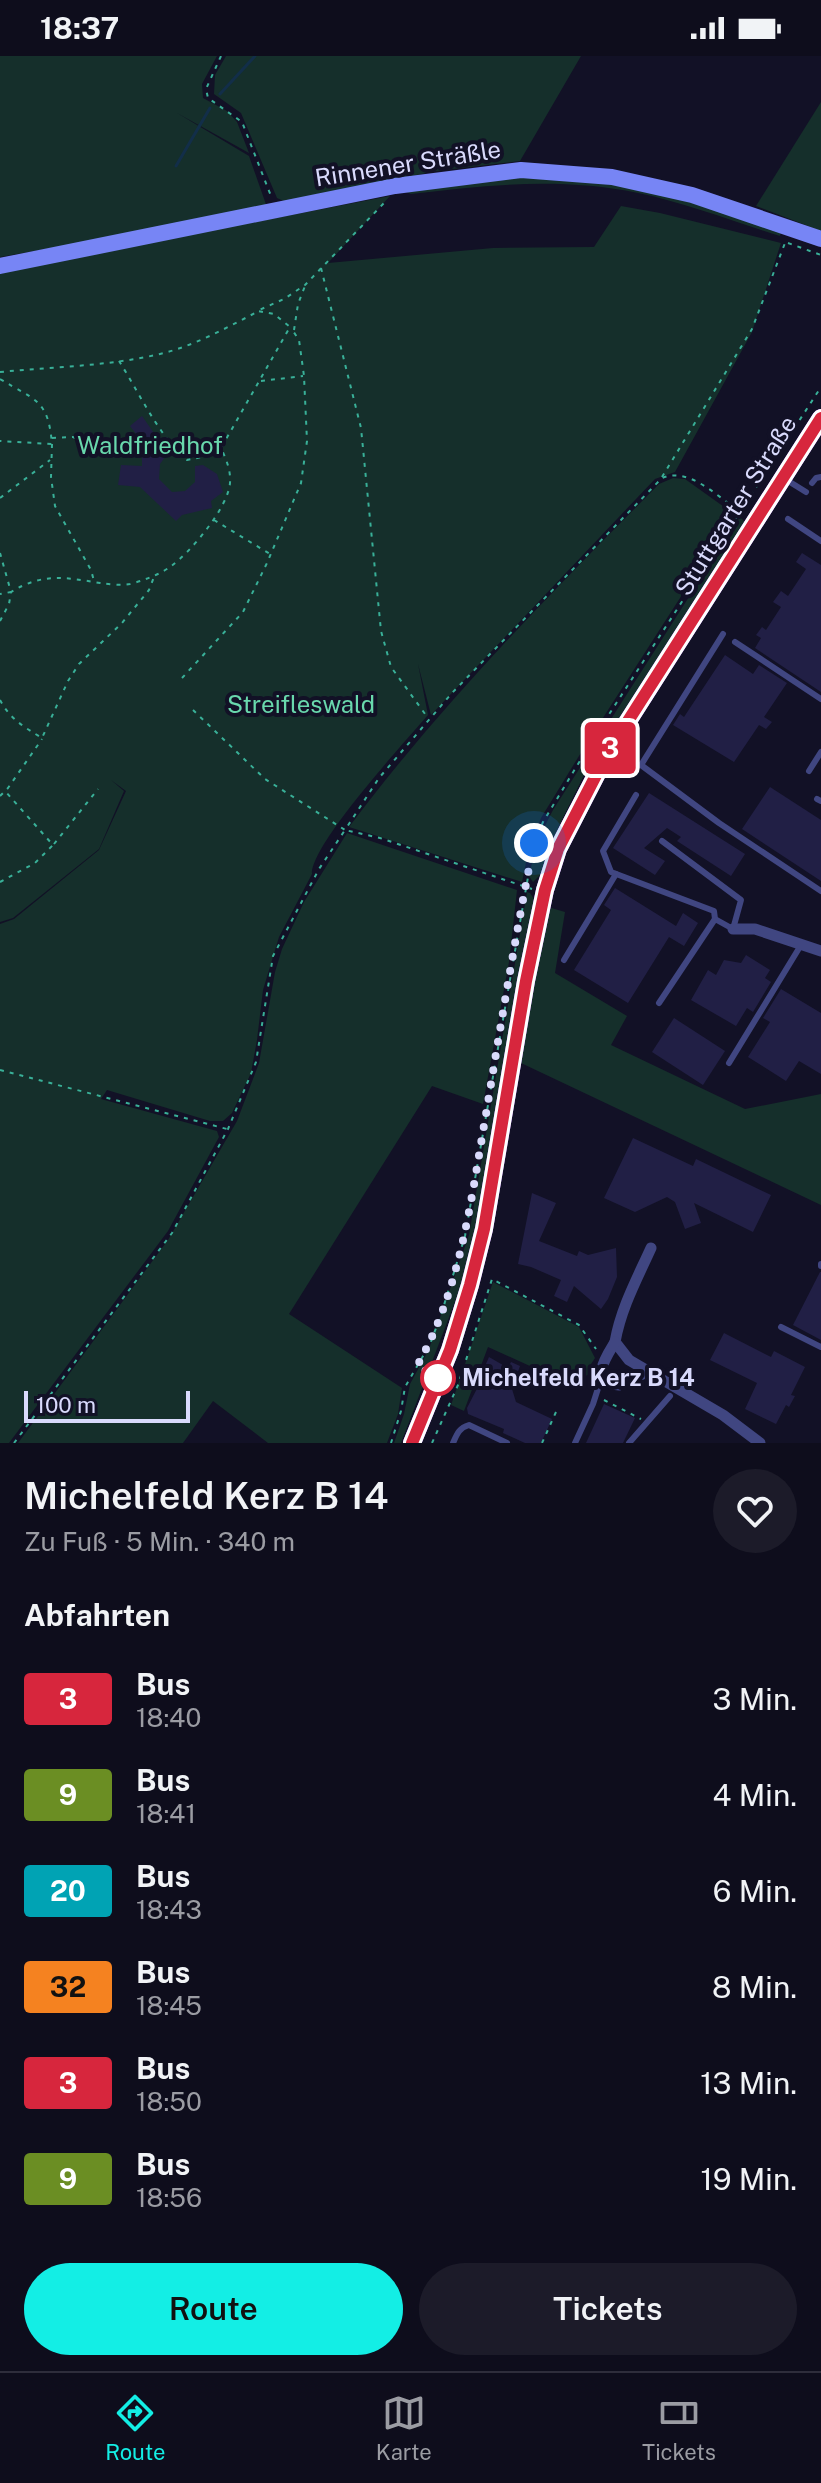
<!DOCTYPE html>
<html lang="de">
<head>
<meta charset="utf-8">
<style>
	body { margin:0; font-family:"Public Sans",sans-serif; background:#1c1b29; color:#f1f3f6; height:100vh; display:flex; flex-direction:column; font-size:30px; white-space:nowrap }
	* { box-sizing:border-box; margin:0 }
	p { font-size:26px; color:#9b9ca3 }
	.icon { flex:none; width:44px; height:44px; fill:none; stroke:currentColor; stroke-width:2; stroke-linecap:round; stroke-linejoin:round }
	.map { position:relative; height:1387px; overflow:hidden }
	.drawer { display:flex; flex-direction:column; background:#0e0d1c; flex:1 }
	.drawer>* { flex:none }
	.badge { padding:0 16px; border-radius:6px; font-size:28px; line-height:52px }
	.scale { position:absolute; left:24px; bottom:20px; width:166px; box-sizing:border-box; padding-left:8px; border:4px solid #d9dafc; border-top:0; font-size:22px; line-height:28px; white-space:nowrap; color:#d9dafc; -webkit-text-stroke:6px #121126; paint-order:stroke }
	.you { position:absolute; width:40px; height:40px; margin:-20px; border:6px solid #fff; border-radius:50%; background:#1a73e8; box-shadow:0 0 0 12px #1a73e833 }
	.map>.badge { position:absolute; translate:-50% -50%; box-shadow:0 0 0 4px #fff }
	h2 { padding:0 24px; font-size:30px; line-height:72px }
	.round { display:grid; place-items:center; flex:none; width:84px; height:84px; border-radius:42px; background:#1c1b29 }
	.summary { display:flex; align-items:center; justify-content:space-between; height:136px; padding:0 24px }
	h1 { font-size:38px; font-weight:600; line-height:60px }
	.button { display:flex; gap:16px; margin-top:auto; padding:16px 24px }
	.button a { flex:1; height:92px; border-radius:48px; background:#13eee5; color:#111; font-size:32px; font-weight:600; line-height:92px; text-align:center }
	.button a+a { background:#1c1b29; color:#f1f3f6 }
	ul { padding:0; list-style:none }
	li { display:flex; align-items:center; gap:24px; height:96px; padding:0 24px }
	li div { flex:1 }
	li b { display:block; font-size:30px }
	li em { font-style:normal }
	li .badge { min-width:88px; font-weight:700; text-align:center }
	.status { display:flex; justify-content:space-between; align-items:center; height:56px; padding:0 40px; background:#0e0d1c; direction:ltr }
	.status svg { height:22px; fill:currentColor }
	.menu { display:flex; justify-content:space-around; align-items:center; height:112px; border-top:2px solid #2e2d3b; background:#0e0d1c; font-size:22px; color:#9b9ca3 }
	.menu a { display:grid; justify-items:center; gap:4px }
	.menu .current { color:#13eee5 }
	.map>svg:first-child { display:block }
	.green { fill:#152f2b }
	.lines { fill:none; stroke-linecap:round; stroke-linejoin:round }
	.stream { stroke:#122e49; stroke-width:3 }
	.building { fill:#211f45 }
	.path { stroke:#39b098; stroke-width:2; stroke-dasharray:4 6; stroke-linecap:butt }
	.lane { stroke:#404681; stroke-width:6 }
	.street { stroke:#404681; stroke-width:11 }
	.secondary { stroke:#7785f5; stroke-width:16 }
	.primary { stroke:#ac68f4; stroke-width:18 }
	.line-casing { stroke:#fff; stroke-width:18 }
	.line { stroke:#d7263d; stroke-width:12 }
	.walk { stroke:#d9dafc; stroke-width:8; stroke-dasharray:0 14.4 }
	.stop-dot { fill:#fff; stroke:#d7263d; stroke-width:4 }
	.labels { text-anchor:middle; stroke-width:8; stroke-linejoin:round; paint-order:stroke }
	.street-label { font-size:24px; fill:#d9dafc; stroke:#121126 }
	.park-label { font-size:24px; fill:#69d8ad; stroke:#121126 }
	.stop-label { font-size:24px; font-weight:bold; fill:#d9dafc; stroke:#121126; text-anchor:start }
</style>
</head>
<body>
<div class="status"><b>18:37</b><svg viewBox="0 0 49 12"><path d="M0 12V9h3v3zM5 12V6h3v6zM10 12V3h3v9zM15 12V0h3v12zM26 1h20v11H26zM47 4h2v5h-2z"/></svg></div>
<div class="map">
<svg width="821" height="1387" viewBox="0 0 821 1387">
	<rect width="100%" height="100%" fill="#121126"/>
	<g class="green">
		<polygon points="0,0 217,0 202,28 203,42 227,55 237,66 249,97 177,57 249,100 268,154 0,201"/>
		<polygon points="226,0 581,0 520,105 436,115 286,146 277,142 241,57 214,38 215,19"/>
		<polygon points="821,46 821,175 756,150"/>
		<path d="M537,118l125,18 119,39 -1,5c-45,-14 -97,-34 -142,-43 -78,-16 -150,-8 -227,1l-5,-2z"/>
		<path d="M390,140l-62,67 165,-15 101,-1 27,-41 39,7 121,30 -29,89 -77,140 -20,7 -224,236 -13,-51 10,51c-23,27 -117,129 -116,159l-33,63 -16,53 -6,50 -6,33 -19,40 -9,8h-13l-103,-31 -6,9 116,32 2,6 -51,94 -159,212h-9v-519l14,-5 85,-69 27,-59 -15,-11 13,11 -25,58 -86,69 -13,4v-651z"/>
		<path d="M673,422l12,1 49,35 -144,224 -49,80 -12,30 -7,34 -173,-55c93,-124 201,-233 310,-343z"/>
		<path d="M740,461l6,6 -162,252 -26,53 -16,45 -9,9 -4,-6c5,-24 12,-44 24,-66z"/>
		<polygon points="347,777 517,834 509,906 483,1048 432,1030 289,1258 402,1332 398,1358 387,1387 268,1387 213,1345 183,1387 18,1387 168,1184 237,1065 259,1007 275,916 282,893 304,846"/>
		<polygon points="527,836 530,837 534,843 485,1138 464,1222 401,1387 394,1387 404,1358 410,1328 429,1293 469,1179"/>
		<polygon points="548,851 565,856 555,917 627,960 611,989 745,1053 821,1038 821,1149 521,1007"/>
		<polygon points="493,1226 579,1271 595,1302 591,1308 591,1318 565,1326 488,1291 464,1355 451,1349"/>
	</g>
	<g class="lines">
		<g class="stream">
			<polyline points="220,38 255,0"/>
			<polyline points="176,110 210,52"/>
		</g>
	</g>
	<g class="building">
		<polygon points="142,360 168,397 160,408 159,423 172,436 185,435 195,426 195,410 203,409 217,418 223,436 211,445 212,452 182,459 176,465 140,431 118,429 121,409 142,410 142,397 147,392 130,370"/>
		<polygon points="802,497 821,509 821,636 755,592 761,582 756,579 762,571 766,574 781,551 773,546 781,535 788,540 806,513 796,506"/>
		<polygon points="725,599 753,618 759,609 787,627 764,661 772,666 766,673 759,669 734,706 673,669 680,658 684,661"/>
		<polygon points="770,731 821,764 821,825 742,773"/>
		<polygon points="649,737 745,798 731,820 677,785 681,781 667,772 644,792 665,805 655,819 613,792"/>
		<polygon points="615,832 676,870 683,857 698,867 684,890 669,881 628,947 574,914 611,854 604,849"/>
		<polygon points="746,899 770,914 765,922 771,926 753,956 747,952 736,970 691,944 708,914 716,919 724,904 741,907"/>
		<polygon points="781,933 821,957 821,1018 799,1005 786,1025 748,1001 770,966 763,962"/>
		<polygon points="674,962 725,995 703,1029 652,996"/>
		<polygon points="633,1082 693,1110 696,1103 771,1139 753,1176 694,1147 701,1167 685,1173 675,1146 667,1141 635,1156 604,1142"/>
		<polygon points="532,1137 556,1147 539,1185 577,1200 579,1195 588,1199 616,1192 617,1221 608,1243 601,1253 574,1230 567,1246 554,1240 561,1224 531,1211 518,1208"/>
		<polygon points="820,1216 821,1216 821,1284 793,1269"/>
		<polygon points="724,1277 771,1301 774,1295 805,1311 791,1339 795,1340 789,1351 786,1349 776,1368 745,1353 757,1327 710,1304"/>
		<polygon points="489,1301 508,1312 511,1306 520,1310 512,1333 516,1346 552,1363 541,1387 525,1387 503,1377 504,1373 468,1358 467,1352 483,1321 482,1317"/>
		<polygon points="604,1348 635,1362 623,1387 586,1387"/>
	</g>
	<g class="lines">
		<g class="path">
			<polyline points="221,0 206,33 208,42 242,66 271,140"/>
			<polyline points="788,187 821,199"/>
			<polyline points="321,212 361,372 381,575 391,611 428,662"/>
			<polyline points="294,274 298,248 305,230"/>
			<path d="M119,305c21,33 39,74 68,99l20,-4 14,-8"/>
			<path d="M0,316c53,-5 109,-6 160,-18 34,-8 66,-26 97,-42"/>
			<path d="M0,323c36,22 48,20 52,65l-52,-3"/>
			<polyline points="261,325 303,320"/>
			<polyline points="52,382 73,381 99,393 143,391"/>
			<polyline points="52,388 51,421 55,450 91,514 94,525"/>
			<polyline points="662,421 752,273 785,187"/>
			<polyline points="0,442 50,404"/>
			<polyline points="214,464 270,498"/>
			<polyline points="0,497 11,536 0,538"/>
			<path d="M0,565l9,-17 2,-12c31,-19 53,-15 89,-9 9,1 21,3 30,1 15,-4 28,-9 40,-17 20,-14 58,-59 60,-84 1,-13 -4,-24 -9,-35l69,-121 -16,-13 -17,-3 27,-12 21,-14 79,-82"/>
			<polyline points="182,622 243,556 267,507 301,427 307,385 304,320 299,284 291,272"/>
			<path d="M0,644c10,19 24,27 42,38l26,-57 11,-17 43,-41 27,-33 5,-13"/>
			<path d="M193,654l72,69 80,51 34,-52 73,-85 210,-215c29,-12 58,22 82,36"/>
			<polyline points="0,740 8,732 42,683"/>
			<polyline points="54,788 98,733"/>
			<polyline points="0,826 35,807 53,789 5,735"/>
			<polyline points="0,1014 227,1073"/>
			<polyline points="604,1344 641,1363"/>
			<polyline points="14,1387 172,1177 228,1073 256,1006 273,900 319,813 345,774 380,782 532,833"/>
			<polyline points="391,1387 401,1355 405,1331 430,1288 441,1259 465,1180 534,787 543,766 595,680 821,331"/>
			<polyline points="432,1387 458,1329 492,1223 579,1269 596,1293"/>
			<polyline points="542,1387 556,1356"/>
		</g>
		<g class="lane">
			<polyline points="785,423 806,436"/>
			<polyline points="812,427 816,422 821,421"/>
			<polyline points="788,463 821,485"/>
			<polyline points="723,578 641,709 719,767 821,835"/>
			<polyline points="735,586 821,643"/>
			<polyline points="809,715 821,696"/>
			<polyline points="636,739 603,795 611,816 714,855 715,863"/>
			<polyline points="817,743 821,745"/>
			<polyline points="564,904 616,818"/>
			<polyline points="659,947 715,863 733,873 741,844 662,785"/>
			<polyline points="729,1007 801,889"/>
			<polyline points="821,1208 821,1210"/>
			<polyline points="781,1271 821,1291"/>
			<path d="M453,1387c4,-9 6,-15 16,-18l38,18"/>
			<polyline points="575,1387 593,1348 602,1320"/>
			<polyline points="629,1387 670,1340"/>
		</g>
		<g class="street">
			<polyline points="733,873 755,873 821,895"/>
			<path d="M651,1192c-14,31 -30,60 -36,94l14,18 94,55 37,28"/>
			<path d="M615,1286c-9,15 -27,40 4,43l30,-14"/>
		</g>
		<polyline class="secondary" points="0,210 395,130 521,114 612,121 692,139 821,183"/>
		<polyline class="primary" points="412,1387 450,1294 470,1229 484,1173 526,925 545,834 558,793 607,698 821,362"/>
	</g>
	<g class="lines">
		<defs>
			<polyline id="line" points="412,1387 450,1294 470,1229 484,1173 526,925 545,834 558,793 607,698 821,362"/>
		</defs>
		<use href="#line" class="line-casing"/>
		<use href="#line" class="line"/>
		<path class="walk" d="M438,1322l-21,-12c44,-77 54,-167 69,-252 15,-91 30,-181 48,-271"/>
	</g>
	<circle class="stop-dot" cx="438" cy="1322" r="16"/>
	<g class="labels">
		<g class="street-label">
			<text transform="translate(408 108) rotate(-9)" y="8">Rinnener Sträßle</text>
			<text transform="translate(736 450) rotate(-58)" y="8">Stuttgarter Straße</text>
		</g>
		<g class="park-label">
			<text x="150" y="398">Waldfriedhof</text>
			<text x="301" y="657">Streifleswald</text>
		</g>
		<g class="stop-label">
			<text x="462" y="1330">Michelfeld Kerz B 14</text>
		</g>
	</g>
</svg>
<div class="scale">100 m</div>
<div class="you" style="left:534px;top:787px"></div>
<b class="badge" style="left:610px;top:692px;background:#d7263d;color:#fff">3</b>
</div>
<section class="drawer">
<div class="summary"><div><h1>Michelfeld Kerz B 14</h1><p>Zu Fuß · 5 Min. · 340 m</p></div><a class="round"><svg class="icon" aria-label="heart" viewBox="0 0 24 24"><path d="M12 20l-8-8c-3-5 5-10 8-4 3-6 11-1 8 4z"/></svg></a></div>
<h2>Abfahrten</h2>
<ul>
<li><span class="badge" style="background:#d7263d;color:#fff">3</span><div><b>Bus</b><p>18:40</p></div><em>3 Min.</em></li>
<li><span class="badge" style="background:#6b8e23;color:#fff">9</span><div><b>Bus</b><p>18:41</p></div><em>4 Min.</em></li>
<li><span class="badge" style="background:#00a3b4;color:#fff">20</span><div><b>Bus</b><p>18:43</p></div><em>6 Min.</em></li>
<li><span class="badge" style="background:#f58220;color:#111">32</span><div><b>Bus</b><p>18:45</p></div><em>8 Min.</em></li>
<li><span class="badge" style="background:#d7263d;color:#fff">3</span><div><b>Bus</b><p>18:50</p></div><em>13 Min.</em></li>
<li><span class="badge" style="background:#6b8e23;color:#fff">9</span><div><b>Bus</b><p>18:56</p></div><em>19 Min.</em></li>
</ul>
<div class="button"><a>Route</a><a>Tickets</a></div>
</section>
<nav class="menu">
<a class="current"><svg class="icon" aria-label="directions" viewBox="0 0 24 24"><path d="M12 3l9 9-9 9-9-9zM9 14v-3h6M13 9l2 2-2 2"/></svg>Route</a>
<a><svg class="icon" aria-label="map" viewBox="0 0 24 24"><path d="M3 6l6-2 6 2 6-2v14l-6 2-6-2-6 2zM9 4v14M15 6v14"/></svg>Karte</a>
<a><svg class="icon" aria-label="tickets" viewBox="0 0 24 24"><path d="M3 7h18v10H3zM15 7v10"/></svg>Tickets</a>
</nav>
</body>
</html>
